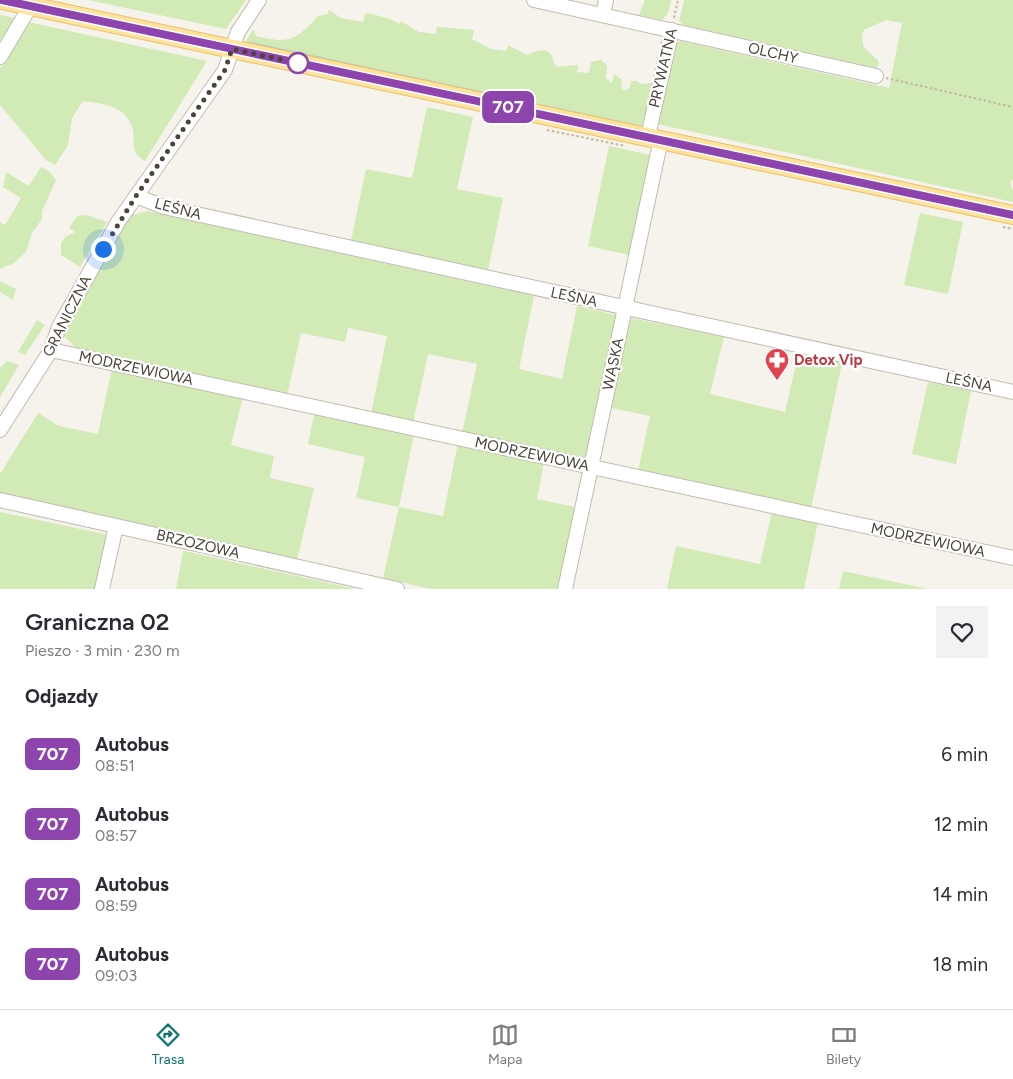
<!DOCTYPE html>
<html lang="pl">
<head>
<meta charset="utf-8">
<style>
	body { margin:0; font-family:Figtree,sans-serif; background:#f2f2f3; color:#2b2b33; height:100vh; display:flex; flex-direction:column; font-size:19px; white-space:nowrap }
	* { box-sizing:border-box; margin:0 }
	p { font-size:16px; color:#7c7c81 }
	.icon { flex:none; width:28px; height:28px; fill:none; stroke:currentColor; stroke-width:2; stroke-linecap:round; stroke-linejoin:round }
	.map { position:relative; height:589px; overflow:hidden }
	.sheet { display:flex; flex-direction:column; background:#fff; flex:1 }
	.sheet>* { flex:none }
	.badge { padding:0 10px; border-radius:8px; font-size:18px; line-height:32px }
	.you { position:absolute; width:25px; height:25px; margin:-12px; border:4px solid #fff; border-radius:50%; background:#1a73e8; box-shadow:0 0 0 8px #1a73e833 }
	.map>.badge { position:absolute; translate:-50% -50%; box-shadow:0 0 0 2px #fff }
	h2 { padding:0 25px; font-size:19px; line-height:45px }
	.round { display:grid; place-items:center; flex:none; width:52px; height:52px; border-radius:0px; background:#f2f2f3 }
	.head { display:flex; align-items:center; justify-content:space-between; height:85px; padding:0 25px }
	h1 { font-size:24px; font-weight:600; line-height:38px }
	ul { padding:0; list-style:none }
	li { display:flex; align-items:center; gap:15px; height:70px; padding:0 25px }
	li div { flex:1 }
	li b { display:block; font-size:19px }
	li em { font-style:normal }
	li .badge { min-width:55px; font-weight:700; text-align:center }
	.tabs { display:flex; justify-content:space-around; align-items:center; height:70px; border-top:1px solid #e1e1e2; background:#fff; font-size:14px; color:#7c7c81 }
	.tabs a { display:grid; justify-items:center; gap:2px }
	.tabs .current { color:#0f766e }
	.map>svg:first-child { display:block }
	.green { fill:#d2eab5 }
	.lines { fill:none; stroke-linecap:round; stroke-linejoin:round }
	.stream { stroke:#a9d4f2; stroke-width:2.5 }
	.minor-casing { stroke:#c2bbae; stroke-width:16 }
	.major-casing { stroke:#e6c16a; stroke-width:20 }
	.path { stroke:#c4b79f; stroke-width:2; stroke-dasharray:2.5 2.5; stroke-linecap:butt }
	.minor { stroke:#fff; stroke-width:14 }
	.major { stroke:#ffe39c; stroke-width:18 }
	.line-casing { stroke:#fff; stroke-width:11 }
	.line { stroke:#8e44ad; stroke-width:8 }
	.walk { stroke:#4b4439; stroke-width:5; stroke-dasharray:0 9 }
	.stop-dot { fill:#fff; stroke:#8e44ad; stroke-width:2.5 }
	.labels { text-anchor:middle; stroke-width:4.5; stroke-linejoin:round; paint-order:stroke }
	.street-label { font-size:15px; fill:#4b4439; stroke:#fff }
	.health-label { font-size:15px; font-weight:bold; fill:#be3a42; stroke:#fff; text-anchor:start }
</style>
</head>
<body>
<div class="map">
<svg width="1013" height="589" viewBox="0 0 1013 589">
	<rect width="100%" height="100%" fill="#f6f3ec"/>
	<g class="green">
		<polygon points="88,0 246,0 226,29"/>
		<polygon points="645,0 671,0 668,13 662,20 639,15"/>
		<polygon points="684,0 1013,0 1013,179 1010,184 1013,191 1013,202 657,124 675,45 680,41 889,88 902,23 886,20 864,30 862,35 863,46 879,62 877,68 683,25 679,21"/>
		<path d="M329,10l12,8 22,4 2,-9c12,2 25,5 35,11l1,-3 18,11 17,2 1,-7 37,3 -2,9 19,10 16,2 1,-6 19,10c6,-3 19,-9 24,0 3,4 1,7 6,12l21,-2 -1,7 12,1 2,-11 10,-2 6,6 -1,12 6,5 2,-9 8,6 -1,7 3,4 6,-3 1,-7h6l4,3 13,-1 -7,30 -3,4 -3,12 -393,-84 -2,-4 7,-12 3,7c33,8 39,5 62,-20l10,-2z"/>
		<polygon points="0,15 16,18 0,45"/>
		<path d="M28,22l179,39 -62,100c-18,-11 -8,-19 -13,-34 -6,-21 -31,-24 -49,-26l-11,17 -4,27 -13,20 -9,-5 -46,-55v-37z"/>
		<polygon points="427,107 473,117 457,189 503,198 488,270 351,241 366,169 412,178"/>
		<polygon points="609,146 655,156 634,256 588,246"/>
		<polygon points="41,167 49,171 56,180 42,211 42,219 32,233 26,252 14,263 0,269 0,222 5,225 21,198 3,187 6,172 29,186"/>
		<path d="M147,211l387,85 -15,73 43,10 15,-73 43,10 -30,145 -128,-28 15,-69 -49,-10 -15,69 -42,-9 16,-78 -39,-8 -3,14 -44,-9 -14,63 -210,-47 -14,-14 2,-8c22,-37 41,-75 64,-111z"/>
		<polygon points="920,213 963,222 948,294 904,285"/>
		<polygon points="87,215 107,222 80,267 61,255 61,243 65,237 75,232 69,228 77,216"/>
		<polygon points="0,281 16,289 13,300 0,292"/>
		<polygon points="626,317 724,337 710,394 785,412 798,355 842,363 811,509 638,471 650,416 607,407"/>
		<polygon points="37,320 45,325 25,355 18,352"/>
		<polygon points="7,361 19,365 0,397 0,368"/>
		<polygon points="112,368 243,397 231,445 274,456 270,478 314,488 297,560 0,496 0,474 38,413 59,426 98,434"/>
		<polygon points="928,382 971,391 956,464 912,454"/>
		<polygon points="315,411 414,434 399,507 443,516 458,443 544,462 537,499 580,508 562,589 431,589 383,578 399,507 356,498 365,457 308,444"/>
		<polygon points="0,512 109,535 97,589 0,589"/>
		<polygon points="772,512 818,522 804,589 667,589 676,546 760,564"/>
		<polygon points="183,551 184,551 356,589 176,589"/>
		<polygon points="843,571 928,589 839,589"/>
	</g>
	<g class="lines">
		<g class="stream">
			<polyline points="250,43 641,127"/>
			<polyline points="668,133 941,191"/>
		</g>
		<defs>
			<g id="minor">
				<polyline points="534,0 876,76"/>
				<polyline points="603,15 606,0"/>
				<polyline points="0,57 34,0"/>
				<polyline points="648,136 672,30"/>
				<polyline points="136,196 164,207 1013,392"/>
				<polyline points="51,350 1013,558"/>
				<polyline points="0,430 51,350 59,327 118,222 225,70 238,32 259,0"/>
				<polyline points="0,500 397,589"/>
				<polyline points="102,589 116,526"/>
				<polyline points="565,589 661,139"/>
			</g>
			<polyline id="major" points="2,0 1013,215"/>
		</defs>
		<use href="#minor" class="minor-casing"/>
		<use href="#major" class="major-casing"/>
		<g class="path">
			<polyline points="674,18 678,0"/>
			<polyline points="886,78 1013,107"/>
			<polyline points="547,130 625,146"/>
			<polyline points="1003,227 1013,229"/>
		</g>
		<use href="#minor" class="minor"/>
		<use href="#major" class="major"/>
	</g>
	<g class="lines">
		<defs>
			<polyline id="line" points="2,0 1013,215"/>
		</defs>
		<use href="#line" class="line-casing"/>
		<use href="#line" class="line"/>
		<polyline class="walk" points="103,249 136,196 225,70 232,49 298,63"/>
	</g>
	<defs>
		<symbol id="pharmacy-pin" viewBox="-11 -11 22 30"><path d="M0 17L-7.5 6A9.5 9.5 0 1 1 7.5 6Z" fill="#e0444e" stroke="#fff"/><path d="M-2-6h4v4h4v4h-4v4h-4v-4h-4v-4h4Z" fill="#fff"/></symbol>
	</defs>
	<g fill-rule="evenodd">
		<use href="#pharmacy-pin" x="763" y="346" width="28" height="38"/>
	</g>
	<circle class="stop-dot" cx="298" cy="63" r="10"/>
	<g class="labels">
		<g class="street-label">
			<text transform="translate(773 53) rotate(13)" y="5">OLCHY</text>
			<text transform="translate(663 68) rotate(-77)" y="5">PRYWATNA</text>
			<text transform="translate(178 209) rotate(15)" y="5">LEŚNA</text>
			<text transform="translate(574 297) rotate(12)" y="5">LEŚNA</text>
			<text transform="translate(67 316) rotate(-63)" y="5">GRANICZNA</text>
			<text transform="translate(613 364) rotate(-78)" y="5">WĄSKA</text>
			<text transform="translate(136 368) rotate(12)" y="5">MODRZEWIOWA</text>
			<text transform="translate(969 382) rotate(12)" y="5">LEŚNA</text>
			<text transform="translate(532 454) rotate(12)" y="5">MODRZEWIOWA</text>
			<text transform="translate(928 540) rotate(12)" y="5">MODRZEWIOWA</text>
			<text transform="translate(198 544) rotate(13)" y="5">BRZOZOWA</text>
		</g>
		<g class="health-label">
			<text x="794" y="365">Detox Vip</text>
		</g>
	</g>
</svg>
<div class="you" style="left:103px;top:249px"></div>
<b class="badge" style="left:508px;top:107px;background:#8e44ad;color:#fff">707</b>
</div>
<section class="sheet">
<div class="head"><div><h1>Graniczna 02</h1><p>Pieszo · 3 min · 230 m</p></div><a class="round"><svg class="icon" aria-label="heart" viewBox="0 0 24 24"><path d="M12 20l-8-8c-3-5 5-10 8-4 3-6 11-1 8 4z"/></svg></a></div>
<h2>Odjazdy</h2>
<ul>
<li><span class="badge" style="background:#8e44ad;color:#fff">707</span><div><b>Autobus</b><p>08:51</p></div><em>6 min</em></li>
<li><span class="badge" style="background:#8e44ad;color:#fff">707</span><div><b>Autobus</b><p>08:57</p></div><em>12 min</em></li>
<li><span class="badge" style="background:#8e44ad;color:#fff">707</span><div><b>Autobus</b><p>08:59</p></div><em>14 min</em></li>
<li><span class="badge" style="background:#8e44ad;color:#fff">707</span><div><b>Autobus</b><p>09:03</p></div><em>18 min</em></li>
</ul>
</section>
<nav class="tabs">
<a class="current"><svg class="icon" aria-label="directions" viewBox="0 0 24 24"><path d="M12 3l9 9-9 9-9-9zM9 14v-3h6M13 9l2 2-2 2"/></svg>Trasa</a>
<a><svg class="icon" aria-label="map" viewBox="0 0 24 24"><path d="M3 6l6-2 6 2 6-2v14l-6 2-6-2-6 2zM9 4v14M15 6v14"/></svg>Mapa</a>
<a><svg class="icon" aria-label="tickets" viewBox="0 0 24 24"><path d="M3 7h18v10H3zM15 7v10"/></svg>Bilety</a>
</nav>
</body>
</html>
